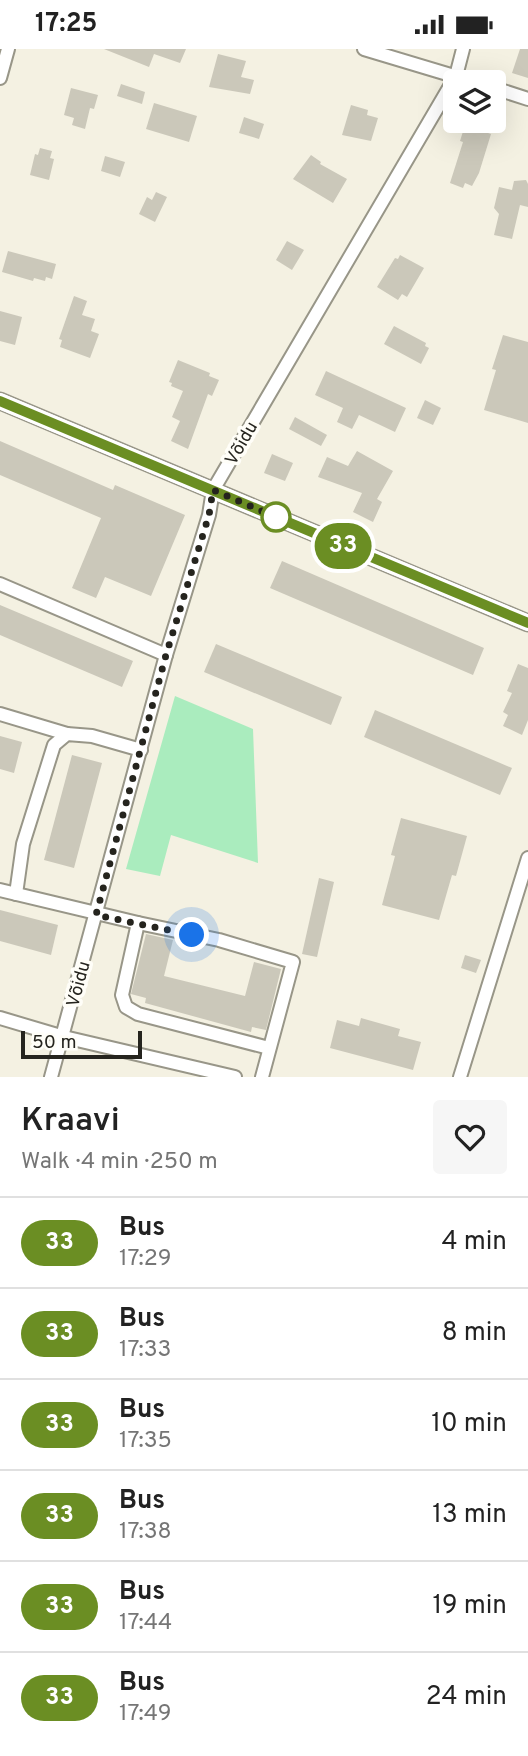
<!DOCTYPE html>
<html lang="en">
<head>
<meta charset="utf-8">
<style>
	body { margin:0; font-family:Overpass,sans-serif; background:#f6f6f6; color:#222; height:100vh; display:flex; flex-direction:column; font-size:26px; white-space:nowrap }
	* { box-sizing:border-box; margin:0 }
	p { font-size:23px; color:#767676 }
	.icon { flex:none; width:38px; height:38px; fill:none; stroke:currentColor; stroke-width:2; stroke-linecap:round; stroke-linejoin:round }
	.map { position:relative; height:1028px; overflow:hidden }
	.side { display:flex; flex-direction:column; background:#fff; flex:1 }
	.side>* { flex:none }
	.badge { padding:0 14px; border-radius:23px; font-size:24px; line-height:46px }
	.controls { position:absolute; left:443px; top:21px; display:grid; gap:14px }
	.controls a { display:grid; place-items:center; width:63px; height:63px; border-radius:7px; background:#fff; box-shadow:0 7px 28px #0002; font-size:35px }
	.scale { position:absolute; left:21px; bottom:18px; width:121px; box-sizing:border-box; padding-left:7px; border:4px solid #25241e; border-top:0; font-size:19px; line-height:24px; white-space:nowrap; color:#25241e; -webkit-text-stroke:5px #fffef8; paint-order:stroke }
	.you { position:absolute; width:35px; height:35px; margin:-18px; border:5px solid #fff; border-radius:50%; background:#1a73e8; box-shadow:0 0 0 10px #1a73e833 }
	.map>.badge { position:absolute; translate:-50% -50%; box-shadow:0 0 0 4px #fff }
	.round { display:grid; place-items:center; flex:none; width:74px; height:74px; border-radius:7px; background:#f6f6f6 }
	.summary { display:flex; align-items:center; justify-content:space-between; height:119px; padding:0 21px }
	h1 { font-size:33px; font-weight:600; line-height:52px }
	ul { padding:0; list-style:none }
	li { display:flex; align-items:center; gap:21px; height:91px; padding:0 21px; border-top:2px solid #e0e0e0 }
	li div { flex:1 }
	li b { display:block; font-size:26px }
	li em { font-style:normal }
	li .badge { min-width:77px; font-weight:700; text-align:center }
	.status { display:flex; justify-content:space-between; align-items:center; height:49px; padding:0 35px; background:#fff; direction:ltr }
	.status svg { height:19px; fill:currentColor }
	.map>svg:first-child { display:block }
	.green { fill:#aaecbe }
	.building { fill:#cbc8ba }
	.lines { fill:none; stroke-linecap:round; stroke-linejoin:round }
	.minor-casing { stroke:#989688; stroke-width:16 }
	.tertiary-casing { stroke:#989688; stroke-width:19 }
	.minor { stroke:#fff; stroke-width:12 }
	.tertiary { stroke:#fff; stroke-width:16 }
	.line-casing { stroke:#fff; stroke-width:16 }
	.line { stroke:#6b8e23; stroke-width:10 }
	.walk { stroke:#25241e; stroke-width:7; stroke-dasharray:0 12.6 }
	.stop-dot { fill:#fff; stroke:#6b8e23; stroke-width:3.5 }
	.labels { text-anchor:middle; stroke-width:7; stroke-linejoin:round; paint-order:stroke }
	.street-label { font-size:18px; fill:#25241e; stroke:#fffef8 }
</style>
</head>
<body>
<div class="status"><b>17:25</b><svg viewBox="0 0 49 12"><path d="M0 12V9h3v3zM5 12V6h3v6zM10 12V3h3v9zM15 12V0h3v12zM26 1h20v11H26zM47 4h2v5h-2z"/></svg></div>
<div class="map">
<svg width="528" height="1028" viewBox="0 0 528 1028">
	<rect width="100%" height="100%" fill="#f4f1e2"/>
	<polygon class="green" points="175,647 253,680 258,814 171,786 160,827 126,820"/>
	<g class="building">
		<polygon points="104,0 186,0 180,14 154,5 149,18"/>
		<polygon points="520,0 528,0 528,29 512,24"/>
		<polygon points="218,5 246,12 241,28 254,31 250,45 209,38"/>
		<polygon points="121,35 145,43 142,55 117,47"/>
		<polygon points="71,39 98,46 94,60 90,59 85,80 72,76 74,69 64,66"/>
		<polygon points="154,54 197,67 189,93 146,80"/>
		<polygon points="351,56 368,61 367,66 378,69 371,92 342,86"/>
		<polygon points="244,68 264,75 259,90 239,84"/>
		<polygon points="465,76 491,85 479,124 472,137 465,134 463,139 450,134 463,93 460,92"/>
		<polygon points="40,99 52,102 50,109 54,110 49,131 30,126 35,105 38,106"/>
		<polygon points="311,106 321,113 320,115 347,130 333,154 293,130"/>
		<polygon points="105,107 125,113 120,128 101,122"/>
		<polygon points="526,131 528,135 528,158 520,156 512,190 494,186 499,165 494,159 499,138 512,141 514,132"/>
		<polygon points="156,143 167,148 155,173 139,165 147,148 152,151"/>
		<polygon points="287,192 304,201 292,221 276,211"/>
		<polygon points="8,202 56,215 52,230 46,228 45,232 34,229 33,232 2,223"/>
		<polygon points="400,206 424,219 407,248 402,245 398,251 377,238 395,209 398,210"/>
		<polygon points="74,247 87,252 82,266 95,270 91,282 99,285 90,309 60,298 62,291 59,290"/>
		<polygon points="0,262 22,268 15,296 0,292"/>
		<polygon points="394,277 426,294 425,297 429,299 421,315 384,295"/>
		<polygon points="503,286 528,293 528,374 484,361 496,321 492,320"/>
		<polygon points="178,311 210,324 209,327 219,331 212,347 208,345 188,400 171,392 180,372 172,368 183,342 171,337 172,334 169,333"/>
		<polygon points="326,322 406,359 395,383 359,366 352,380 337,373 343,359 315,346"/>
		<polygon points="425,351 441,359 433,376 417,369"/>
		<polygon points="295,368 327,386 321,397 289,380"/>
		<polygon points="0,392 113,441 115,436 185,466 151,547 105,528 96,549 72,539 101,469 0,426"/>
		<polygon points="357,402 393,422 377,450 382,453 373,473 353,463 362,444 318,428 327,408 348,417"/>
		<polygon points="272,405 293,414 285,432 264,424"/>
		<polygon points="282,512 484,599 473,626 270,539"/>
		<polygon points="0,556 133,612 122,638 0,586"/>
		<polygon points="216,595 342,648 331,676 204,623"/>
		<polygon points="518,615 528,619 528,671 522,686 503,677 508,666 503,663 512,644 507,642"/>
		<polygon points="375,661 512,719 500,746 364,688"/>
		<polygon points="0,687 22,693 14,724 0,720"/>
		<polygon points="72,706 102,714 74,819 44,811"/>
		<polygon points="401,769 467,787 456,827 452,826 439,871 382,856 395,807 391,806"/>
		<polygon points="319,829 334,833 317,908 302,905"/>
		<polygon points="0,861 58,876 51,906 0,892"/>
		<polygon points="146,885 173,891 164,927 245,947 254,913 281,920 266,981 252,978 251,983 145,954 146,949 131,945"/>
		<polygon points="465,906 481,911 476,924 461,919"/>
		<polygon points="361,969 400,980 398,987 421,993 413,1021 330,999 337,971 359,977"/>
	</g>
	<g class="lines">
		<defs>
			<g id="minor">
				<polyline points="364,0 474,33"/>
				<polyline points="0,29 8,0"/>
				<polyline points="494,39 528,50"/>
				<polyline points="0,535 166,606"/>
				<polyline points="0,665 67,685"/>
				<polyline points="0,841 138,874 122,946 126,958 138,965 269,999"/>
				<polyline points="16,845 23,795 54,696 67,685 92,687 141,701"/>
				<polyline points="138,874 219,891 293,913 262,1028"/>
				<polyline points="0,969 64,988 235,1028"/>
				<polyline points="51,1028 166,606 209,466 213,441 456,27 463,0"/>
				<polyline points="460,1028 528,809"/>
			</g>
			<polyline id="tertiary" points="0,352 528,574"/>
		</defs>
		<use href="#minor" class="minor-casing"/>
		<use href="#tertiary" class="tertiary-casing"/>
		<use href="#minor" class="minor"/>
		<use href="#tertiary" class="tertiary"/>
	</g>
	<g class="lines">
		<defs>
			<polyline id="line" points="0,352 528,574"/>
		</defs>
		<use href="#line" class="line-casing"/>
		<use href="#line" class="line"/>
		<polyline class="walk" points="192,886 96,866 166,606 209,466 213,441 276,468"/>
	</g>
	<circle class="stop-dot" cx="276" cy="468" r="14"/>
	<g class="labels">
		<g class="street-label">
			<text transform="translate(241 394) rotate(-60)" y="6">Võidu</text>
			<text transform="translate(78 935) rotate(-75)" y="6">Võidu</text>
		</g>
	</g>
</svg>
<div class="controls">
<a><svg class="icon" aria-label="layers" viewBox="0 0 24 24"><path d="M12 4l9 5-9 5-9-5zM3 14l9 5 9-5"/></svg></a>
</div>
<div class="scale">50 m</div>
<div class="you" style="left:192px;top:886px"></div>
<b class="badge" style="left:343px;top:497px;background:#6b8e23;color:#fff">33</b>
</div>
<section class="side">
<div class="summary"><div><h1>Kraavi</h1><p>Walk · 4 min · 250 m</p></div><a class="round"><svg class="icon" aria-label="heart" viewBox="0 0 24 24"><path d="M12 20l-8-8c-3-5 5-10 8-4 3-6 11-1 8 4z"/></svg></a></div>
<ul>
<li><span class="badge" style="background:#6b8e23;color:#fff">33</span><div><b>Bus</b><p>17:29</p></div><em>4 min</em></li>
<li><span class="badge" style="background:#6b8e23;color:#fff">33</span><div><b>Bus</b><p>17:33</p></div><em>8 min</em></li>
<li><span class="badge" style="background:#6b8e23;color:#fff">33</span><div><b>Bus</b><p>17:35</p></div><em>10 min</em></li>
<li><span class="badge" style="background:#6b8e23;color:#fff">33</span><div><b>Bus</b><p>17:38</p></div><em>13 min</em></li>
<li><span class="badge" style="background:#6b8e23;color:#fff">33</span><div><b>Bus</b><p>17:44</p></div><em>19 min</em></li>
<li><span class="badge" style="background:#6b8e23;color:#fff">33</span><div><b>Bus</b><p>17:49</p></div><em>24 min</em></li>
</ul>
</section>
</body>
</html>
